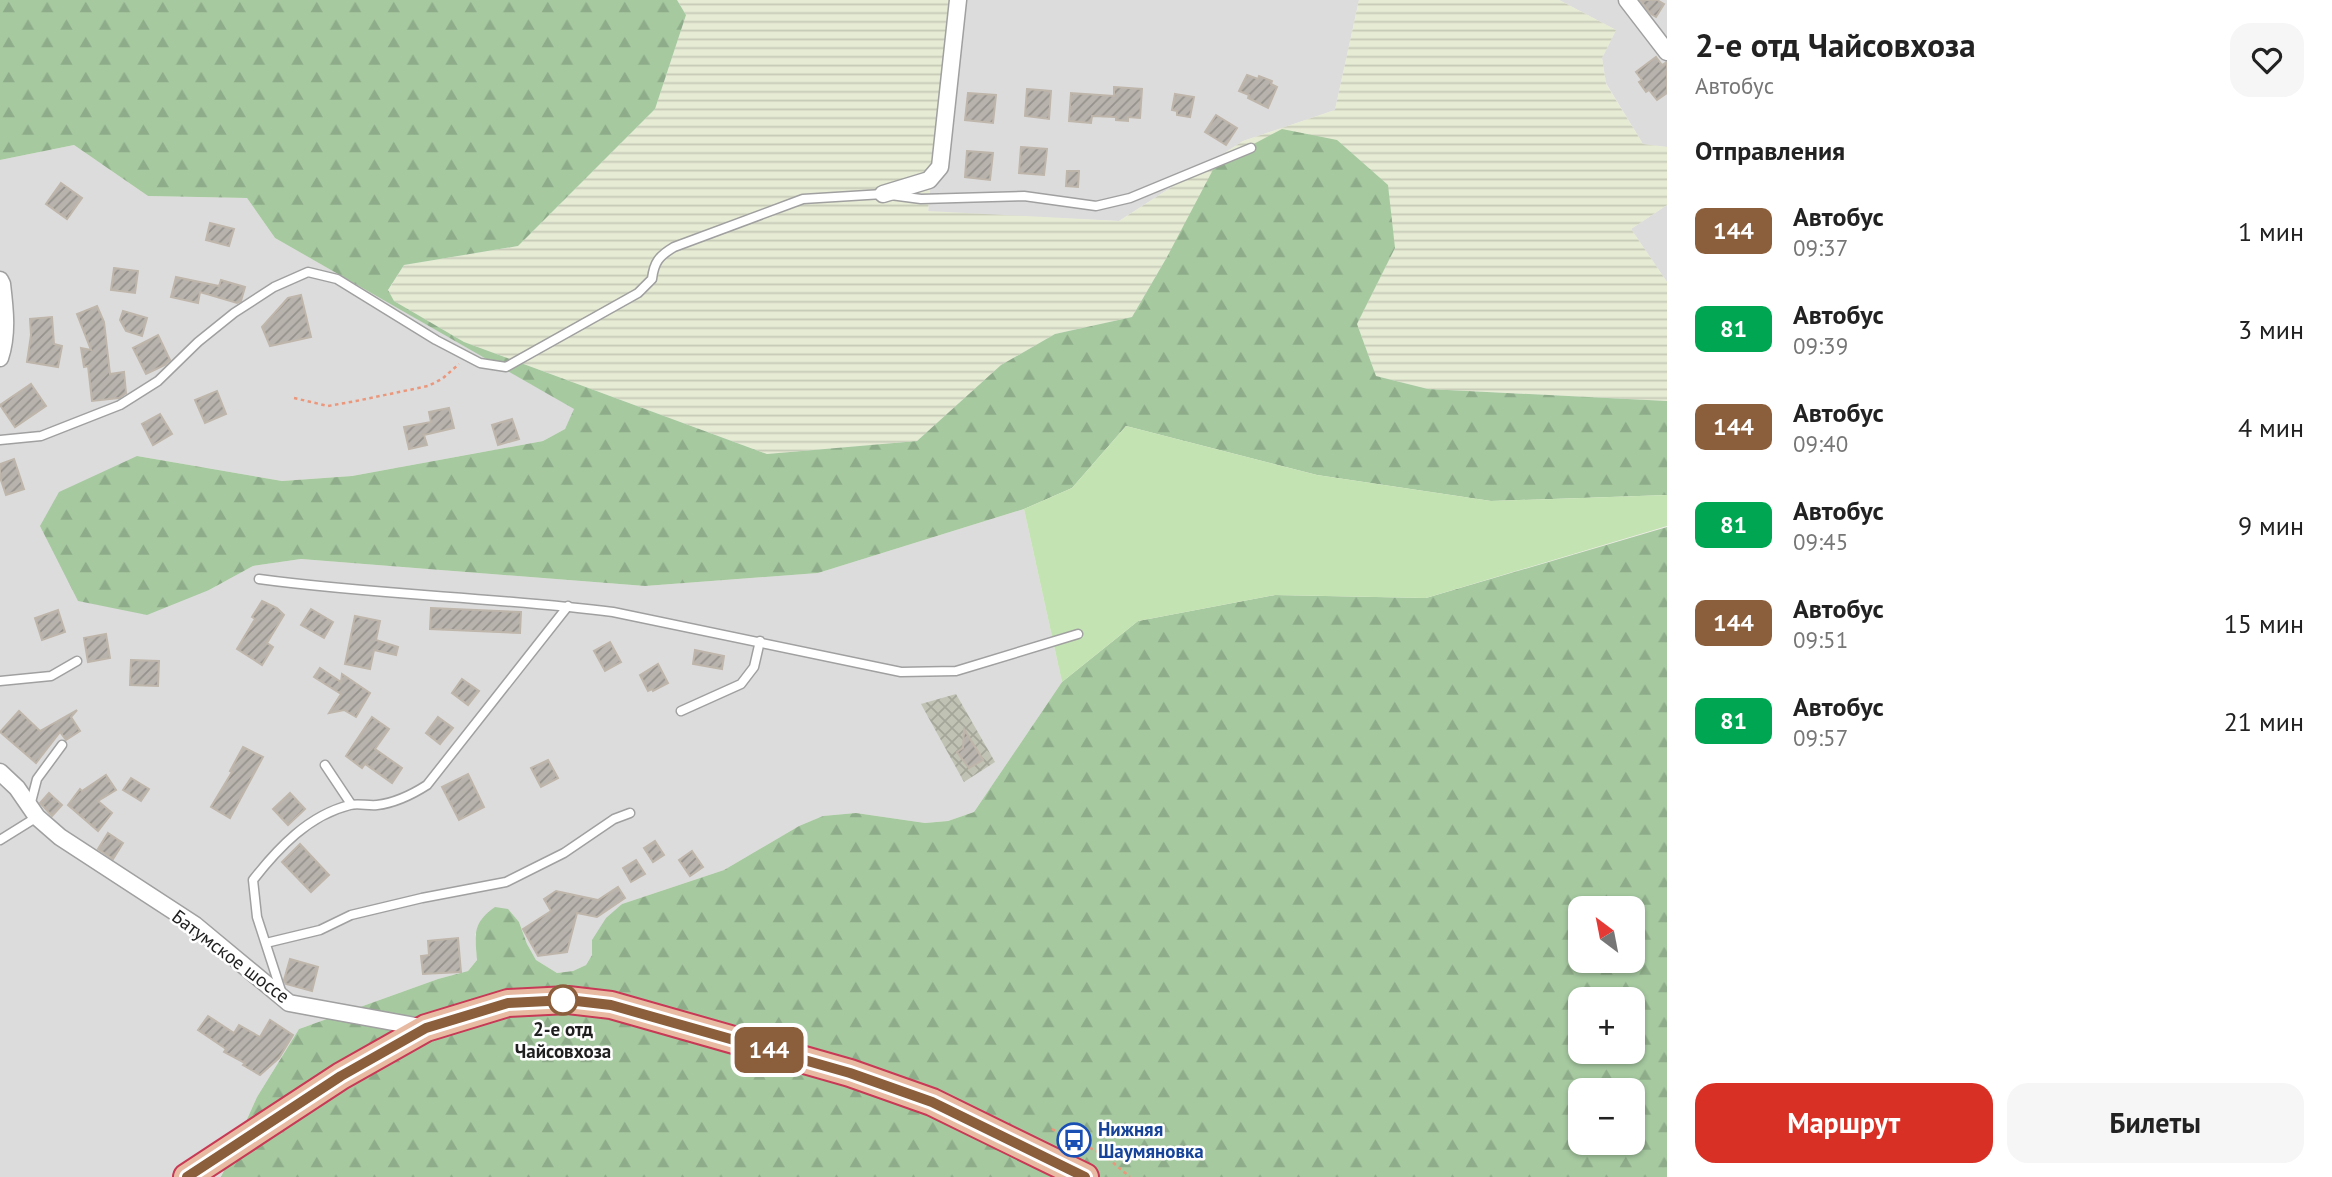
<!DOCTYPE html>
<html lang="ru">
<head>
<meta charset="utf-8">
<style>
	body { margin:0; font-family:"PT Sans",sans-serif; background:#f6f6f6; color:#222; height:100vh; display:flex; flex-direction:column; font-size:26px; white-space:nowrap }
	* { box-sizing:border-box; margin:0 }
	p { font-size:23px; color:#767676 }
	.icon { flex:none; width:38px; height:38px; fill:none; stroke:currentColor; stroke-width:2; stroke-linecap:round; stroke-linejoin:round }
	.map { position:relative; flex:1; overflow:hidden }
	.drawer { display:flex; flex-direction:column; background:#fff; width:665px }
	.drawer>* { flex:none }
	.badge { padding:0 14px; border-radius:10px; font-size:24px; line-height:46px }
	.needle { width:46px; rotate:328deg }
	.fabs { position:absolute; left:1568px; top:896px; display:grid; gap:14px }
	.fabs a { display:grid; place-items:center; width:77px; height:77px; border-radius:14px; background:#fff; box-shadow:0 2px 5px #0004; font-size:35px }
	.map>.badge { position:absolute; translate:-50% -50%; box-shadow:0 0 0 4px #fff }
	h2 { padding:0 28px; font-size:26px; line-height:63px }
	.round { display:grid; place-items:center; flex:none; width:74px; height:74px; border-radius:21px; background:#f6f6f6 }
	.head { display:flex; align-items:center; justify-content:space-between; height:119px; padding:0 28px }
	h1 { font-size:33px; font-weight:700; line-height:52px }
	.action { display:flex; gap:14px; margin-top:auto; padding:14px 28px }
	.action a { flex:1; height:80px; border-radius:21px; background:#d93025; color:#fff; font-size:28px; font-weight:700; line-height:80px; text-align:center }
	.action a+a { background:#f6f6f6; color:#222 }
	ul { padding:0; list-style:none }
	li { display:flex; align-items:center; gap:21px; height:98px; padding:0 28px }
	li div { flex:1 }
	li b { display:block; font-size:26px }
	li em { font-style:normal }
	li .badge { min-width:77px; font-weight:700; text-align:center }
	main { display:flex; flex:1; min-height:0 }
	.map>svg:first-child { display:block }
	.residential { fill:#dddcdc }
	.construction { fill:url(#construction-cross-hatch) }
	.farmland { fill:url(#farmland-rules) }
	.forest { fill:url(#forest-firs); fill-rule:evenodd }
	.garden { fill:#c3e3b2 }
	.building { fill:url(#building-hatch); stroke:#bfb6ab; stroke-width:2 }
	.lines { fill:none; stroke-linecap:round; stroke-linejoin:round }
	.service-casing { stroke:#a0a0a0; stroke-width:11 }
	.minor-casing { stroke:#a0a0a0; stroke-width:19 }
	.trunk-casing { stroke:#c73955; stroke-width:30 }
	.path { stroke:#ea977c; stroke-width:2.5; stroke-dasharray:3.5 3.5; stroke-linecap:butt }
	.service { stroke:#fff; stroke-width:8 }
	.minor { stroke:#fff; stroke-width:16 }
	.trunk { stroke:#e8baa2; stroke-width:26 }
	.line-casing { stroke:#fff; stroke-width:16 }
	.line { stroke:#8b5e3c; stroke-width:10 }
	.stop-dot { fill:#fff; stroke:#8b5e3c; stroke-width:3.5 }
	.labels { text-anchor:middle; stroke-width:5; stroke-linejoin:round; paint-order:stroke }
	.street-label { font-size:19px; fill:#1f1f1f; stroke:#fff }
	.stop-label { font-size:19px; font-weight:bold; fill:#1f1f1f; stroke:#fff }
	.transit-label { font-size:19px; font-weight:bold; fill:#164399; stroke:#fff; text-anchor:start }
</style>
</head>
<body>
<main>
<div class="map">
<svg width="1667" height="1177" viewBox="0 0 1667 1177">
	<defs>
		<pattern id="construction-cross-hatch" width="8" height="8" patternUnits="userSpaceOnUse" patternTransform="scale(1.75)"><rect width="8" height="8" fill="#c0c2b3"/><path d="M0 0l8 8M0 8l8-8" fill="none" stroke="#a5a69a"/></pattern>
		<pattern id="farmland-rules" width="6" height="5" patternUnits="userSpaceOnUse" patternTransform="scale(1.75)"><rect width="6" height="5" fill="#e6ebd4"/><path d="M0 2.5h6" fill="none" stroke="#c5c9b6"/></pattern>
		<pattern id="forest-firs" width="22" height="20" patternUnits="userSpaceOnUse" patternTransform="scale(1.75)"><rect width="22" height="20" fill="#a6c9a0"/><path d="M5 1l3.5 6h-7zM16 11l3.5 6h-7z" fill="#8eac89"/></pattern>
		<pattern id="building-hatch" width="6" height="6" patternUnits="userSpaceOnUse" patternTransform="scale(1.75)"><rect width="6" height="6" fill="#b8b3ad"/><path d="M-1 1l2-2M0 6l6-6M5 7l2-2" fill="none" stroke="#95918c"/></pattern>
	</defs>
	<rect width="100%" height="100%" fill="#efede7"/>
	<g class="residential">
		<polygon points="949,0 1359,0 1335,110 1243,141 1119,221 928,212"/>
		<polygon points="1559,0 1667,0 1667,147 1643,144 1606,83 1602,58 1616,30"/>
		<polygon points="74,145 148,196 247,198 275,238 575,409 565,429 543,441 352,476 282,481 137,456 209,590 253,566 301,559 645,586 818,573 1024,509 1062,682 974,812 948,821 925,823 856,813 824,816 799,826 724,870 622,904 586,965 573,971 557,973 536,960 527,944 519,922 508,910 475,934 477,960 468,971 438,979 299,1029 257,1097 221,1177 0,1177 0,160"/>
		<polygon points="1667,205 1667,282 1631,229"/>
	</g>
	<polygon class="construction" points="956,694 995,762 964,782 921,704"/>
	<polygon class="farmland" points="677,0 949,0 928,211 1119,221 1243,141 1335,110 1359,0 1559,0 1616,30 1602,58 1606,84 1643,144 1667,147 1667,205 1631,229 1667,282 1667,401 1428,389 1376,376 1357,324 1395,248 1167,257 1132,317 1055,334 1001,365 917,441 767,454 464,342 394,301 388,291 404,265 518,246 655,109 686,15"/>
	<g class="forest">
		<polygon points="0,0 677,0 686,15 655,109 518,246 404,265 388,290 394,301 464,342 767,454 917,441 1001,365 1055,334 1132,317 1167,257 1216,164 1282,129 1337,140 1388,185 1395,248 1357,324 1376,376 1428,389 1667,401 1667,495 1491,501 1317,475 1126,426 1072,488 1024,509 818,573 645,586 301,559 253,566 209,590 147,615 78,601 40,526 59,492 137,456 282,481 352,476 543,441 565,429 574,409 275,238 247,198 148,196 74,145 0,160"/>
		<path d="M1667,527v650h-1446l36,-80 42,-68 139,-50 30,-8 9,-11c-2,-25 -5,-37 18,-53l13,2 11,13 8,22 9,16 21,13 16,-2 13,-6 6,-10v-15l14,-22 16,-14 102,-34 75,-44 24,-10 33,-3 69,10 23,-2 26,-9 88,-130 76,-61 137,-26 151,3zM1580,908h53v53h-53zM1580,999h53v53h-53zM1580,1090h53v53h-53z"/>
	</g>
	<polygon class="garden" points="1126,426 1317,475 1491,501 1667,495 1667,526 1426,598 1275,595 1138,621 1062,682 1024,509 1072,488"/>
	<g class="building">
		<polygon points="1640,0 1657,0 1664,4 1656,17 1651,14"/>
		<polygon points="1656,57 1662,65 1667,62 1667,93 1657,100 1649,90 1646,92 1639,82 1642,80 1636,72"/>
		<polygon points="1247,75 1258,79 1259,76 1272,81 1271,84 1277,87 1268,108 1248,98 1249,95 1239,91"/>
		<polygon points="1114,87 1142,89 1140,118 1128,117 1128,121 1116,120 1116,117 1092,116 1091,123 1069,121 1071,93 1114,96"/>
		<polygon points="1027,89 1051,91 1049,119 1025,116"/>
		<polygon points="968,93 996,95 993,123 965,120"/>
		<polygon points="1175,94 1194,97 1190,117 1177,115 1177,111 1172,110"/>
		<polygon points="1216,115 1237,128 1226,145 1205,132"/>
		<polygon points="1021,147 1047,149 1044,175 1019,173"/>
		<polygon points="967,151 993,153 990,180 965,177"/>
		<polygon points="1067,171 1079,171 1078,187 1066,186"/>
		<polygon points="61,183 82,198 67,219 46,204"/>
		<polygon points="210,223 234,229 229,246 206,240"/>
		<polygon points="114,268 138,271 135,293 111,290"/>
		<polygon points="176,277 219,286 221,280 245,287 241,301 237,303 200,292 198,303 171,297"/>
		<polygon points="301,295 311,337 270,346 262,327 288,298"/>
		<polygon points="97,306 104,322 110,374 124,372 126,393 119,398 92,401 88,366 84,367 81,348 91,350 77,314"/>
		<polygon points="123,311 147,318 142,336 126,331 120,320"/>
		<polygon points="52,317 54,344 62,346 58,367 27,362 31,335 30,319"/>
		<polygon points="158,335 170,360 165,365 146,374 133,348"/>
		<polygon points="31,384 46,406 15,427 0,405"/>
		<polygon points="217,391 226,414 205,423 195,400"/>
		<polygon points="449,408 454,428 424,435 427,445 409,449 404,427 431,422 429,412"/>
		<polygon points="160,414 172,434 153,445 142,424"/>
		<polygon points="512,419 519,439 498,445 492,425"/>
		<polygon points="14,459 24,489 6,495 0,477 0,464"/>
		<polygon points="262,601 277,608 284,615 267,643 273,647 262,665 237,649 255,619 252,617"/>
		<polygon points="431,608 521,612 520,633 430,629"/>
		<polygon points="311,609 333,622 324,638 301,625"/>
		<polygon points="58,610 65,632 42,640 35,618"/>
		<polygon points="355,616 380,621 376,640 398,647 396,655 374,650 370,669 345,664"/>
		<polygon points="106,634 110,658 88,662 84,638"/>
		<polygon points="610,642 621,662 605,671 594,651"/>
		<polygon points="695,650 724,656 722,669 693,664"/>
		<polygon points="131,660 159,661 158,686 130,685"/>
		<polygon points="658,664 668,683 653,691 652,689 648,691 640,675"/>
		<polygon points="320,668 341,682 342,674 370,693 356,717 344,710 329,713 341,694 314,677"/>
		<polygon points="462,679 479,691 468,705 452,693"/>
		<polygon points="77,710 71,717 80,731 66,740 60,732 36,763 0,732 19,711 40,731"/>
		<polygon points="372,717 389,729 375,749 402,768 392,783 365,764 362,768 346,756"/>
		<polygon points="438,717 453,728 440,744 426,733"/>
		<polygon points="964,729 983,760 969,768 957,752 963,748"/>
		<polygon points="243,747 263,757 230,818 211,807 232,772 230,771"/>
		<polygon points="548,760 558,778 541,787 531,768"/>
		<polygon points="468,774 484,807 459,820 442,787"/>
		<polygon points="106,775 116,790 98,801 112,813 98,831 68,805 80,789 82,791"/>
		<polygon points="131,778 149,789 141,801 123,790"/>
		<polygon points="49,793 62,805 52,816 40,803"/>
		<polygon points="290,793 305,809 288,825 273,809"/>
		<polygon points="108,833 123,843 113,859 98,849"/>
		<polygon points="655,841 664,855 653,862 644,848"/>
		<polygon points="300,844 329,875 311,892 282,862"/>
		<polygon points="692,851 703,867 690,876 679,860"/>
		<polygon points="636,860 645,874 631,882 623,868"/>
		<polygon points="618,887 625,898 597,917 577,913 567,952 538,956 523,929 551,911 544,899 556,891 598,900"/>
		<polygon points="458,938 461,972 423,974 421,956 429,955 428,941"/>
		<polygon points="290,959 318,967 312,991 286,984 284,980"/>
		<polygon points="208,1016 234,1033 239,1025 260,1037 270,1020 293,1035 279,1058 260,1075 243,1065 245,1063 224,1052 226,1049 198,1030"/>
	</g>
	<g class="lines">
		<defs>
			<g id="service">
				<path d="M0,440l41,-4 79,-31 38,-24 40,-39 36,-29 40,-26 34,-15 29,7 99,61 44,23 26,4 132,-74 14,-14c2,-17 7,-23 22,-32l129,-48 80,-5 38,5 103,-3 72,10 34,-8 121,-50"/>
				<path d="M259,579c117,16 236,18 354,33l288,60 55,-1 122,-37"/>
				<polyline points="0,681 51,676 77,661"/>
				<polyline points="681,711 741,684 754,667 760,641"/>
				<polyline points="325,765 351,804"/>
				<polyline points="30,806 37,779 62,745"/>
				<polyline points="0,840 37,817"/>
				<polyline points="266,943 320,930 351,915 422,898 506,882 564,853 614,819 630,813"/>
				<path d="M282,994l-25,-77 -4,-37c25,-32 56,-65 97,-75 9,-2 18,1 27,0 17,-2 36,-11 50,-20l141,-179"/>
			</g>
			<g id="minor">
				<polyline points="1627,0 1667,52"/>
				<polyline points="883,194 929,180 940,167 958,0"/>
				<path d="M0,280l2,4c3,25 6,50 -2,74"/>
				<polyline points="0,772 17,788 37,817 60,837 195,925 289,1003 426,1028"/>
			</g>
			<polyline id="trunk" points="187,1177 341,1076 426,1028 508,1003 568,1000 611,1005 850,1073 932,1102 1085,1177"/>
		</defs>
		<use href="#service" class="service-casing"/>
		<use href="#minor" class="minor-casing"/>
		<use href="#trunk" class="trunk-casing"/>
		<g class="path">
			<polyline points="294,398 328,406 356,401 428,386 442,379 459,364"/>
			<polyline points="1052,1129 1104,1155 1130,1177"/>
		</g>
		<use href="#service" class="service"/>
		<use href="#minor" class="minor"/>
		<use href="#trunk" class="trunk"/>
	</g>
	<g class="lines">
		<defs>
			<polyline id="line" points="187,1177 341,1076 426,1028 508,1003 568,1000 611,1005 850,1073 932,1102 1085,1177"/>
		</defs>
		<use href="#line" class="line-casing"/>
		<use href="#line" class="line"/>
	</g>
	<defs>
		<symbol id="bus-ring" viewBox="-11 -11 22 22"><circle r="9.5" fill="#fff" stroke="#1a4fb4" stroke-width="1.5"/><path d="M-5-6H5V4H4V6H2V4H-2V6H-4V4H-5ZM-3.5-4V0h7V-4ZM-3.5 1.2v1.5H-2V1.2ZM2 1.2v1.5H3.5V1.2Z" fill="#1a4fb4"/></symbol>
	</defs>
	<g fill-rule="evenodd">
		<use href="#bus-ring" x="1055" y="1121" width="38" height="38"/>
	</g>
	<circle class="stop-dot" cx="563" cy="1000" r="14"/>
	<g class="labels">
		<g class="street-label">
			<text transform="translate(231 956) rotate(37)" y="7">Батумское шоссе</text>
		</g>
		<g class="stop-label">
			<text x="563" y="1036">2-е отд<tspan x="563" dy="22">Чайсовхоза</tspan></text>
		</g>
		<g class="transit-label">
			<text x="1098" y="1136">Нижняя<tspan x="1098" dy="22">Шаумяновка</tspan></text>
		</g>
	</g>
</svg>
<div class="fabs">
<a><svg class="needle" viewBox="-14 -14 28 28"><path d="M0-13l5 13h-10z" fill="#e53935"/><path d="M0 13l5-13h-10z" fill="#767676"/></svg></a>
<a>+</a>
<a>−</a>
</div>
<b class="badge" style="left:769px;top:1050px;background:#8b5e3c;color:#fff">144</b>
</div>
<section class="drawer">
<div class="head"><div><h1>2-е отд Чайсовхоза</h1><p>Автобус</p></div><a class="round"><svg class="icon" aria-label="heart" viewBox="0 0 24 24"><path d="M12 20l-8-8c-3-5 5-10 8-4 3-6 11-1 8 4z"/></svg></a></div>
<h2>Отправления</h2>
<ul>
<li><span class="badge" style="background:#8b5e3c;color:#fff">144</span><div><b>Автобус</b><p>09:37</p></div><em>1 мин</em></li>
<li><span class="badge" style="background:#00a651;color:#fff">81</span><div><b>Автобус</b><p>09:39</p></div><em>3 мин</em></li>
<li><span class="badge" style="background:#8b5e3c;color:#fff">144</span><div><b>Автобус</b><p>09:40</p></div><em>4 мин</em></li>
<li><span class="badge" style="background:#00a651;color:#fff">81</span><div><b>Автобус</b><p>09:45</p></div><em>9 мин</em></li>
<li><span class="badge" style="background:#8b5e3c;color:#fff">144</span><div><b>Автобус</b><p>09:51</p></div><em>15 мин</em></li>
<li><span class="badge" style="background:#00a651;color:#fff">81</span><div><b>Автобус</b><p>09:57</p></div><em>21 мин</em></li>
</ul>
<div class="action"><a>Маршрут</a><a>Билеты</a></div>
</section>
</main>
</body>
</html>
